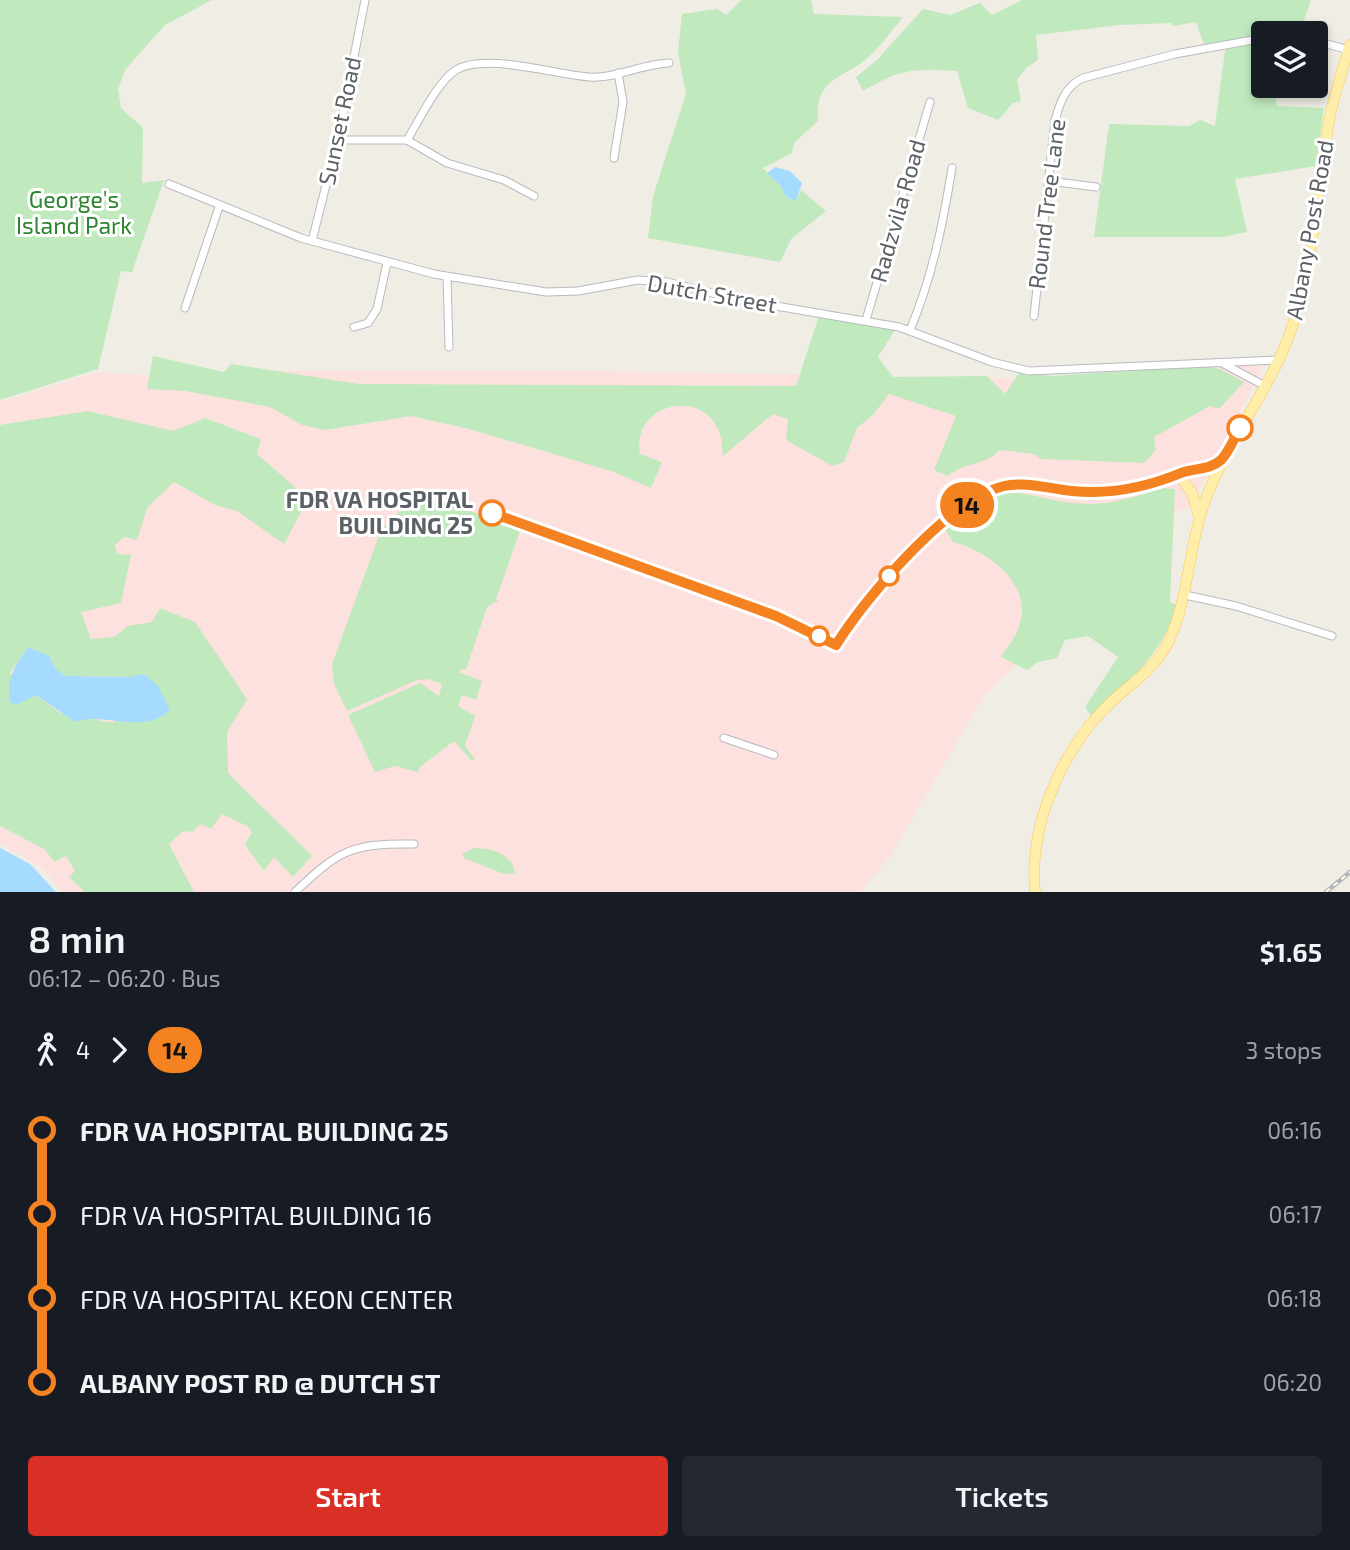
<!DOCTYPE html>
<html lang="en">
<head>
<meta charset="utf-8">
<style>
	body { margin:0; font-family:"Exo 2",sans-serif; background:#242831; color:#f1f3f6; height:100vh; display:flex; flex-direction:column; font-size:26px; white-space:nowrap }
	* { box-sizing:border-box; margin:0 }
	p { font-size:23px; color:#9ea1a6 }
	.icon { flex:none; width:38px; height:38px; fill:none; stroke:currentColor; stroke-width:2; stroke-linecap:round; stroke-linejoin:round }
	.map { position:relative; height:892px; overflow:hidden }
	.sheet { display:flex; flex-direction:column; background:#171b24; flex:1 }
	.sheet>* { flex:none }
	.badge { padding:0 14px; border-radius:23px; font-size:24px; line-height:46px }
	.fabs { position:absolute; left:1251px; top:21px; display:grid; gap:14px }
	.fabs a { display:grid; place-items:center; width:77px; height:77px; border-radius:7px; background:#171b24; box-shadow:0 4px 10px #0003; font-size:35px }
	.map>.badge { position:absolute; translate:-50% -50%; box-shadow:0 0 0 4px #fff }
	.legs { display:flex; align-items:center; gap:10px; height:77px; padding:0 28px; font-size:23px }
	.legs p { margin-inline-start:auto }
	.overview { display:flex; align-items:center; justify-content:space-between; height:119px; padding:0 28px }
	h1 { font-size:38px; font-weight:600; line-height:52px }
	.button { display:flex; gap:14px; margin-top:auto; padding:14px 28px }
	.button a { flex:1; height:80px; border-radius:7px; background:#d93025; color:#fff; font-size:28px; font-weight:600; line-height:80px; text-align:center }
	.button a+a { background:#242831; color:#f1f3f6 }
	ul { padding:0 28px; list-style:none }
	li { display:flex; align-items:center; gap:24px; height:84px; font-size:26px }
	li i { display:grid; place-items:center; width:10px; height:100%; margin:0 9px; background:currentColor }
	li i::after { content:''; width:18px; height:18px; margin:-9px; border:5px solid; border-radius:50%; background:#171b24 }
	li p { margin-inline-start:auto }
	li:first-child i { background:linear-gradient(#0000 50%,currentColor 0) }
	li:last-child i { background:linear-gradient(currentColor 50%,#0000 0) }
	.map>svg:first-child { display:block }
	.medical { fill:#fde1df }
	.green { fill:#c0e9be; fill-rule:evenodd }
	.water { fill:#a5dbff }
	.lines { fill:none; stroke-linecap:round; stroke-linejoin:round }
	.minor-casing { stroke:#b7babf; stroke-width:9 }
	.major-casing { stroke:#fdc650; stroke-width:11 }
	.minor { stroke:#fff; stroke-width:7 }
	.major { stroke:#fea; stroke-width:10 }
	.rail-casing { stroke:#b5b6b7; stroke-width:4.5 }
	.rail { stroke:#fff; stroke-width:2; stroke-dasharray:5; stroke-linecap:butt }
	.line-1-casing { stroke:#fff; stroke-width:16 }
	.line-1 { stroke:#f58220; stroke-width:10 }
	.stop-1-dot { fill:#fff; stroke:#f58220; stroke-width:3.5 }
	.labels { text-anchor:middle; stroke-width:6; stroke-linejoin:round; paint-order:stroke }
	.street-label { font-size:23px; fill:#5c6166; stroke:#fff }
	.park-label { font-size:23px; fill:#2d842e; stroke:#fff }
	.stop-label { font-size:23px; font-weight:bold; fill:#5c6166; stroke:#fff; text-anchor:end }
</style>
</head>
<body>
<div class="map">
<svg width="1350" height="892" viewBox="0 0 1350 892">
	<rect width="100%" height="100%" fill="#f0ede4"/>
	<polygon class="medical" points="1252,364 1263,367 1190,508 1128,524 1052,630 984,696 891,855 861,892 62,892 42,867 0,844 0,402 97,372 149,376 170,371 598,371 1028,379"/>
	<g class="green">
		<polygon points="0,0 212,0 165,25 125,70 118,89 121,108 143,128 142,183 164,180 132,272 121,271 98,369 0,400"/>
		<path d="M741,0h70l3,14 89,3c-12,14 -24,32 -38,43 -26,21 -50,18 -47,61l-24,22 -2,10 -29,15 18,18 5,11 10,3 5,-10 25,21 -35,28 -11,23 -132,-24 5,-42 33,-102 -8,-42 4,-38 35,-5 9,6z"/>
		<path d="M1022,0h289l-10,29 -97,15 -8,-22 -22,4 -3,-3 -51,2 -84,10 2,25 -11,7 -10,13 4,21 -8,2 -15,17 -30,-12 -11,-37c-44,-2 -55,-3 -94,20l-7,-14 22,-18 45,-50 27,6 30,-12 12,12z"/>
		<polygon points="1263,41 1264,86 1274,86 1277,106 1324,108 1316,166 1235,179 1247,232 1223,237 1094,237 1109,124 1189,126 1200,120 1215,126 1225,50"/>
		<path d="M819,316l76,14 -17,27 15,20 94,-1 18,18 14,-21 34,3 150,-10 17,3 24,13 -25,27 -9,-3 -56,31 2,13 -12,13 -103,-4 -7,-5 -34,-4c-13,15 -36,12 -52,26l-14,-6 22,-54 -67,-22 -16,21 -16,13 -13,34 -12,4 -46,-26 2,-21 -15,-5 -50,42c-1,-8 -1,-19 -5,-27 -20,-42 -87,-23 -78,25l22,8 -11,26 -40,-17 -142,-42 -58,-13 -86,14 -23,-5 -32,-18 -84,-16 -39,-2 6,-33 71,16 7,-8 128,20 437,2z"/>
		<path d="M88,411l85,20 32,-13 56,21 -4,15 39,34 5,24 -17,32 -47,-33 -22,-6 -41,-23 -27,26 -10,32 -13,-3 -9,8 2,9 14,1 -10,48 -40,9 10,27 23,-2 14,-11 24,-4 8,-14 35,14 52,77 -20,33 1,41 84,83 -19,21 -19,-20 -10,14 -19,-26 7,-13 -5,-6 -25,-12 -11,15 -10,-5 -9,8 -9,-1 -14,13 25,48h-109l-16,-15 6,-6 -9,-15 -11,6 -11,-13 -44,-23v-401zM28,647l21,9 8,14 9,6 63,1 15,-3 -30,49 -54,-10 -24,-18 -8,2 -18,-24z"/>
		<path d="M1164,488l11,1 -5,113 7,3c-15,50 -48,77 -86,111l-6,-9 33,-50 -30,-21 -23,4 -8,18 -19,4 -11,8 -26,-13c7,-11 16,-21 19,-34 12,-40 -34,-73 -67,-81l-8,-13c67,-63 77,-24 150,-25 23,-1 47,-10 69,-16z"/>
		<polygon points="427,502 448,504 512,525 520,531 496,599 498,601 487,607 466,670 461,669 459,672 482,681 476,700 462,695 458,706 475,716 465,746 475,759 472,761 454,741 420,767 418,772 395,766 375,772 348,715 420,683 439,696 442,684 428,679 417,680 347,711 334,684 332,664 381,530 399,512"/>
		<path d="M474,848c18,0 38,6 41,25l-11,1 -40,-16 -2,-4z"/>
	</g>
	<g class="water">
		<polygon points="775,167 790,171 802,183 796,201 786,197 781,186 767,173"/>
		<path d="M28,647l21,9 8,14 9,6 63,1 15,-3 14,12 12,24c-26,26 -67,1 -95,12l-39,-27 -20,10 -6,-3c-4,-24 5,-36 18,-55z"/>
		<polygon points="0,848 30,864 56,892 0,892"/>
	</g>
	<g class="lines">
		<defs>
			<g id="minor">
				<polyline points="1316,41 1349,50"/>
				<polyline points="337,140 407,140 447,163 504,180 534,196"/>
				<path d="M407,140c12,-19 30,-58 49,-70 28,-18 101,5 134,7 24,2 52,-13 79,-14"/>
				<polyline points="614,158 623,102 618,73"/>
				<polyline points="1049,181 1096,187"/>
				<polyline points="169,184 301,238 434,274 546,292 578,291 638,280 667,282 741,300 899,327 992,362 1029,371 1278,360"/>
				<polyline points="312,241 340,129 365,0"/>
				<polyline points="447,277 449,347"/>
				<polyline points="185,308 219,207"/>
				<path d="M1034,316l21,-196c5,-17 10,-34 28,-42l92,-24 89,-16"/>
				<polyline points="866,320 930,102"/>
				<polyline points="354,327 368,323 377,309 387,263"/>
				<path d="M910,330c22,-52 33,-106 42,-162"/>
				<polyline points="1222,363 1265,386"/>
				<polyline points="1185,595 1236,606 1332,636"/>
				<polyline points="724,738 774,755"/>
				<path d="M295,892c44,-42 57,-49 119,-48"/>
			</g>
			<g id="major">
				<polyline points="1184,482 1192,493 1199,516"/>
				<path d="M1035,892c-6,-65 24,-136 69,-183 22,-23 51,-38 65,-68 20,-44 19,-92 35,-137 22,-64 69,-116 89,-180 22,-67 24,-139 37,-208 5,-24 13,-47 20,-71"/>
			</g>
		</defs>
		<use href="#minor" class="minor-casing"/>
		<use href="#major" class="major-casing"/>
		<use href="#minor" class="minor"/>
		<use href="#major" class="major"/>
		<defs>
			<polyline id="rail" points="1326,892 1350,872"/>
		</defs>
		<use href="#rail" class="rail-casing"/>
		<use href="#rail" class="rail"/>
	</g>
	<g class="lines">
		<defs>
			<path id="line-1" d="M492,513l284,103 60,29c29,-47 113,-146 168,-159 21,-5 47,3 68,5 38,4 75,-4 109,-18 14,-5 29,-3 40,-13 8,-8 13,-22 19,-32"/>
		</defs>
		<use href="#line-1" class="line-1-casing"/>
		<use href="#line-1" class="line-1"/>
	</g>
	<g class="stop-1-dot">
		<circle cx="1240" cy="428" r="12"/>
		<circle cx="492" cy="513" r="12"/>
		<circle cx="889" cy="576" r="9"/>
		<circle cx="819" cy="636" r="9"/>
	</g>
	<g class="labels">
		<g class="street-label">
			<text transform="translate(340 121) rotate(-78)" y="8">Sunset Road</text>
			<text transform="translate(1047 204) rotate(-83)" y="8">Round Tree Lane</text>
			<text transform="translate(898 211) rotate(-74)" y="8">Radzvila Road</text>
			<text transform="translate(1310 230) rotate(-80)" y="8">Albany Post Road</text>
			<text transform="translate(712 294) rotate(10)" y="8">Dutch Street</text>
		</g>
		<g class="park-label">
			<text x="74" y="208">George's<tspan x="74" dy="26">Island Park</tspan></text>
		</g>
		<g class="stop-label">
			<text x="473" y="508">FDR VA HOSPITAL<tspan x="473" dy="26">BUILDING 25</tspan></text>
		</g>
	</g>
</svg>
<div class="fabs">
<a><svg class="icon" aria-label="layers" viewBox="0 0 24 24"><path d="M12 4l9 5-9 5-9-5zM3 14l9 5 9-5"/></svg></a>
</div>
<b class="badge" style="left:967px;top:505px;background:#f58220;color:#111">14</b>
</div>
<section class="sheet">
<div class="overview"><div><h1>8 min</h1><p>06:12 – 06:20 · Bus</p></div><b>$1.65</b></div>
<div class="legs"><svg class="icon" aria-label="walk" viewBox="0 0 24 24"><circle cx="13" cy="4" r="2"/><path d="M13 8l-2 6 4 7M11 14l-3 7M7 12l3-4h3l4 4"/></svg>4<svg class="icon" aria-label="forward" viewBox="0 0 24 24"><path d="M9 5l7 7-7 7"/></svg><b class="badge" style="background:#f58220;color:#111">14</b><p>3 stops</p></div>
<ul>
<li><i style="color:#f58220"></i><b>FDR VA HOSPITAL BUILDING 25</b><p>06:16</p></li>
<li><i style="color:#f58220"></i><span>FDR VA HOSPITAL BUILDING 16</span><p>06:17</p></li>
<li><i style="color:#f58220"></i><span>FDR VA HOSPITAL KEON CENTER</span><p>06:18</p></li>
<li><i style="color:#f58220"></i><b>ALBANY POST RD @ DUTCH ST</b><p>06:20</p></li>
</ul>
<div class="button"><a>Start</a><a>Tickets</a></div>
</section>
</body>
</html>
